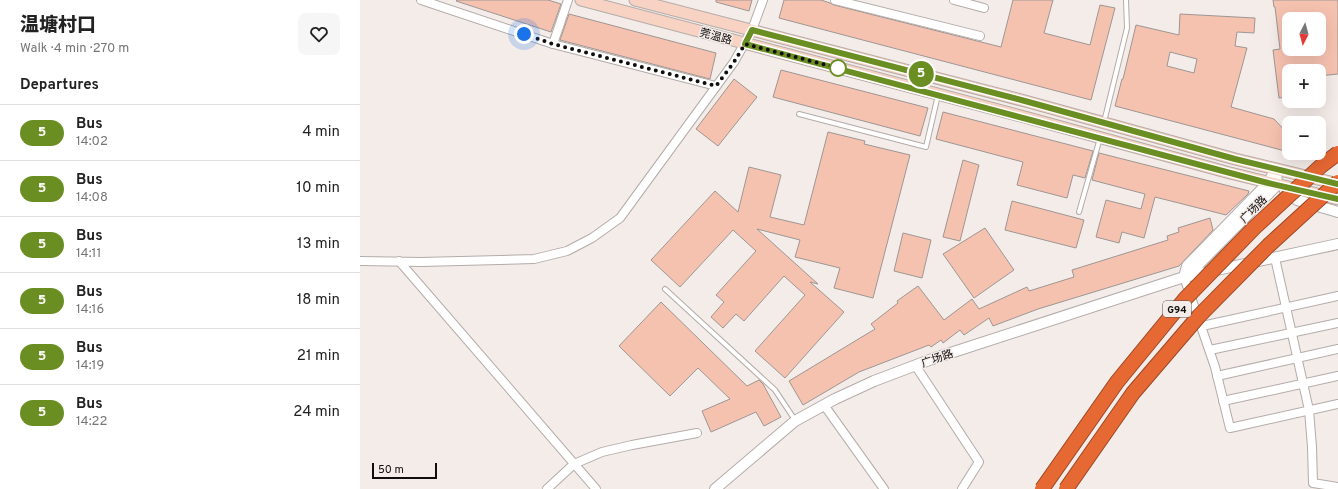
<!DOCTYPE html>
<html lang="en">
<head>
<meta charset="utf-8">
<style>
	body { margin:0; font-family:Overpass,"Noto Sans SC",sans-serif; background:#f6f6f6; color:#222; height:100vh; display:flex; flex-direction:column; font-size:15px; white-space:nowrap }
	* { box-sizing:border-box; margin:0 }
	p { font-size:13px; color:#767676 }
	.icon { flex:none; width:22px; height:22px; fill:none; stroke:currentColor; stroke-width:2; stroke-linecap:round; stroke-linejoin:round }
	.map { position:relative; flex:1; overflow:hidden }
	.side { display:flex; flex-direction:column; background:#fff; width:360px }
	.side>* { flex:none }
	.badge { padding:0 8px; border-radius:13px; font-size:14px; line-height:26px }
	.needle { width:26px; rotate:186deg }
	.controls { position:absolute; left:922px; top:12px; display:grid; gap:8px }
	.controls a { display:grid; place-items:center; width:44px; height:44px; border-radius:8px; background:#fff; box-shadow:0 4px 16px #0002; font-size:20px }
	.scale { position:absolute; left:12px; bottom:10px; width:65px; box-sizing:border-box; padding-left:4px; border:2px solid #100d0c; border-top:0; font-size:11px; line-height:14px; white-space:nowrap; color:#100d0c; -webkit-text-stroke:3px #f4ece9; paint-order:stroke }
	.you { position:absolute; width:20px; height:20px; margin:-10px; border:3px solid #fff; border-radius:50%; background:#1a73e8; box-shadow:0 0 0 6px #1a73e833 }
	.map>.badge { position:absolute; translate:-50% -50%; box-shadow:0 0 0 2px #fff }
	h2 { padding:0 20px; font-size:15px; line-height:36px }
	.round { display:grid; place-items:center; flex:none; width:42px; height:42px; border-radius:8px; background:#f6f6f6 }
	.summary { display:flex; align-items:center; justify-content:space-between; height:68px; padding:0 20px }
	h1 { font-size:19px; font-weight:800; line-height:30px }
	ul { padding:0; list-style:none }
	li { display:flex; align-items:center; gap:12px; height:56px; padding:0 20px; border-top:1px solid #e0e0e0 }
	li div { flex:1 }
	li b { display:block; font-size:15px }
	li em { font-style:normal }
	li .badge { min-width:44px; font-weight:700; text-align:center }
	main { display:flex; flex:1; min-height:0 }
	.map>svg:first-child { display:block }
	.building { fill:#f6c2b0; stroke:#9d9693; fill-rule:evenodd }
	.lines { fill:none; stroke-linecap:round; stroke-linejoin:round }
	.service-casing { stroke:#b3aca9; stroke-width:6 }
	.minor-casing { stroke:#b3aca9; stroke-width:10 }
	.tertiary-casing { stroke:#b3aca9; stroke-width:12 }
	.secondary-casing { stroke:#b3aca9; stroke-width:13 }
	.service { stroke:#fff; stroke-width:4 }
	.minor { stroke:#fff; stroke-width:8 }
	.tertiary { stroke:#fff; stroke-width:10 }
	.secondary { stroke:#f8d2c2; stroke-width:11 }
	.motorway-bridge-casing { stroke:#9b4825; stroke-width:16; stroke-linecap:butt }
	.motorway-bridge { stroke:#e66833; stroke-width:14 }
	.line-casing { stroke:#fff; stroke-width:9 }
	.line { stroke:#6b8e23; stroke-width:6 }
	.walk { stroke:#100d0c; stroke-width:4; stroke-dasharray:0 7.2 }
	.stop-dot { fill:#fff; stroke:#6b8e23; stroke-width:2 }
	.labels { text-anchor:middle; stroke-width:3; stroke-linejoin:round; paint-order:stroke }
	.shield { fill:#f4ece9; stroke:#54504e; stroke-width:1 }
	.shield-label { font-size:10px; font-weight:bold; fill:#100d0c }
	.street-label { font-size:11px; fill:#100d0c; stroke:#f4ece9 }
</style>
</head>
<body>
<main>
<section class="side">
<div class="summary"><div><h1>温塘村口</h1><p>Walk · 4 min · 270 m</p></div><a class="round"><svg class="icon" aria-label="heart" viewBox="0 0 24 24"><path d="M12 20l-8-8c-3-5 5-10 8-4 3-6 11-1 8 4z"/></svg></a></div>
<h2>Departures</h2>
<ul>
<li><span class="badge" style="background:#6b8e23;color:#fff">5</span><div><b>Bus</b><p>14:02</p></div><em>4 min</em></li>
<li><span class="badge" style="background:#6b8e23;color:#fff">5</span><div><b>Bus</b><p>14:08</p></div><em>10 min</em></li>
<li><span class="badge" style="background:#6b8e23;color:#fff">5</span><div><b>Bus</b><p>14:11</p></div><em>13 min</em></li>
<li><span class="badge" style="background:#6b8e23;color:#fff">5</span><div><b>Bus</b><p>14:16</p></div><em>18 min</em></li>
<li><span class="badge" style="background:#6b8e23;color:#fff">5</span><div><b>Bus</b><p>14:19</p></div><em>21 min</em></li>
<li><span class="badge" style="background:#6b8e23;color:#fff">5</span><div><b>Bus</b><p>14:22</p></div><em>24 min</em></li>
</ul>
</section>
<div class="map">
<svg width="978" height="489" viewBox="0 0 978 489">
	<rect width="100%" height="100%" fill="#f4ece9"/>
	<g class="building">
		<polygon points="97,0 188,0 201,4 191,32 96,1"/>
		<polygon points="356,0 392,0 389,11 356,2"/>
		<polygon points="424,0 461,0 470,3 474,5 641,47 653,0 693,0 684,33 730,45 740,5 755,8 731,100 419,18"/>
		<path d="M913,0h65v74l-19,2v-5h-30v26l-10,1 -6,-48 7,-1 -5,-42h-1zM929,19h30v30h-30z"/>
		<polygon points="209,14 356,53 350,79 200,40"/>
		<path d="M820,14l75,4 -1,15 -17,-1 -2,14 12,2 -16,59 43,12 15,16v17l-174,-46 7,-27h1l13,-54 43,10zM810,52l27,7 -3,14 -27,-7z"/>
		<polygon points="421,70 568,108 560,136 413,97"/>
		<polygon points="374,79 397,97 358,146 336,129"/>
		<polygon points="583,112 733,151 725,178 713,175 707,198 657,185 663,162 576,139"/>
		<polygon points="468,132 505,141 504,144 550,155 513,298 474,288 480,268 435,257 440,240 397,229 458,284 450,282 484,312 425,378 395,351 445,295 424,276 384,321 376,314 363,328 351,317 364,302 356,295 396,251 373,230 320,287 291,260 355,191 378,212 389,167 421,175 410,217 444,225"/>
		<polygon points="739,153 889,191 888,194 866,215 795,197 784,238 762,232 759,243 736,237 746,200 781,209 785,194 732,180"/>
		<polygon points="603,160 619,165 600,241 583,237"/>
		<polygon points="652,201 724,220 716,248 645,230"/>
		<polygon points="850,218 853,230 819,266 678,309 633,326 629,318 604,335 600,330 583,343 581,340 571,347 569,345 499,372 443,405 429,381 515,329 511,324 538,303 537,301 558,286 584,320 612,299 619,309 667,287 669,291 714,277 712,270 808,240 807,236 819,232 818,228"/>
		<polygon points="625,228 654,270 614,298 583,254"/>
		<polygon points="543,233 571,240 562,278 534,271"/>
		<polygon points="301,302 387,386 399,380 403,384 421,417 404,426 396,412 351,432 342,411 370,399 338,368 310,396 259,346"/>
	</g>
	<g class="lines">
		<defs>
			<g id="service">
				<polyline points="439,114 566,147 578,95"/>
				<polyline points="744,122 767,28 766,0"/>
				<polyline points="719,212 740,138"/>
				<polyline points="305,289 415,390 435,420"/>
			</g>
			<g id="minor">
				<polyline points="61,0 193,44 356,86"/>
				<polyline points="475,0 620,36"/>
				<polyline points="594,0 624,8"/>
				<polyline points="193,44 208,0"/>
				<polyline points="915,258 949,410 952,447 953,483 978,487"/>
				<polyline points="0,261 61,262 174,259 207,251 232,238 260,218 374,62 392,30 403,0"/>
				<polyline points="39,261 236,489"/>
				<polyline points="824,277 855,367 870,428 978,404"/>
				<polyline points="842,326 978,296"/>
				<polyline points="850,350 978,323"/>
				<polyline points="555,365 619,462 602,489"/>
				<polyline points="857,376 978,349"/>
				<polyline points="863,401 978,376"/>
				<polyline points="464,405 524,489"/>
				<polyline points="187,489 214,464 242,452 272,445 337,433"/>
			</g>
			<g id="tertiary">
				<polygon points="916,169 917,185 833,270 824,277 827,266 908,183"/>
				<polyline points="925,191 937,200 978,212"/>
				<polyline points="355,489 435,421 475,399 514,381 572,359 824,277 978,244"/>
			</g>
			<g id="secondary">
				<polyline points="221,0 661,116 870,173 978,199"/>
				<polyline points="275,0 665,101 875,159 978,184"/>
			</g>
		</defs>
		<use href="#service" class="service-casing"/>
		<use href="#minor" class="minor-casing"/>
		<use href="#tertiary" class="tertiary-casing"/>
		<use href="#secondary" class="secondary-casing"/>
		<use href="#service" class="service"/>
		<use href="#minor" class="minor"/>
		<use href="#tertiary" class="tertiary"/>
		<use href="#secondary" class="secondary"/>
		<defs>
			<g id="motorway-bridge">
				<polyline points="682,489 757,382 825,299 894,228 961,166 978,153"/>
				<polyline points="706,489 773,393 839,316 908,246 978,182"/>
			</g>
		</defs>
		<use href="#motorway-bridge" class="motorway-bridge-casing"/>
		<use href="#motorway-bridge" class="motorway-bridge"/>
	</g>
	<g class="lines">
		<defs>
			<polyline id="line" points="978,184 875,159 665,101 392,30 385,44 908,183 978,199"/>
		</defs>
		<use href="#line" class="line-casing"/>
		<use href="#line" class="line"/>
		<polyline class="walk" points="164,34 193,44 356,86 374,62 385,44 478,68"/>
	</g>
	<circle class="stop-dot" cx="478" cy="68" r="8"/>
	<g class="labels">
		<rect class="shield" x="803" y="301" width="28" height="16" rx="3"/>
		<g class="shield-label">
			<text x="817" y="313">G94</text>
		</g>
		<g class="street-label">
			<text transform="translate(356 36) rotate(15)" y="4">莞温路</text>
			<text transform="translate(893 209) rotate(-45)" y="4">广场路</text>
			<text transform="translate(577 358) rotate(-19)" y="4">广场路</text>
		</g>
	</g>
</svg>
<div class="controls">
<a><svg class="needle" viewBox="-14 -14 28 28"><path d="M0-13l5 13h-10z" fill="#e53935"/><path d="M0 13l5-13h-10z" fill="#767676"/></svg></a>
<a>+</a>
<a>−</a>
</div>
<div class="scale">50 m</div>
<div class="you" style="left:164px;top:34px"></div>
<b class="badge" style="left:561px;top:74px;background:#6b8e23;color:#fff">5</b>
</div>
</main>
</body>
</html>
